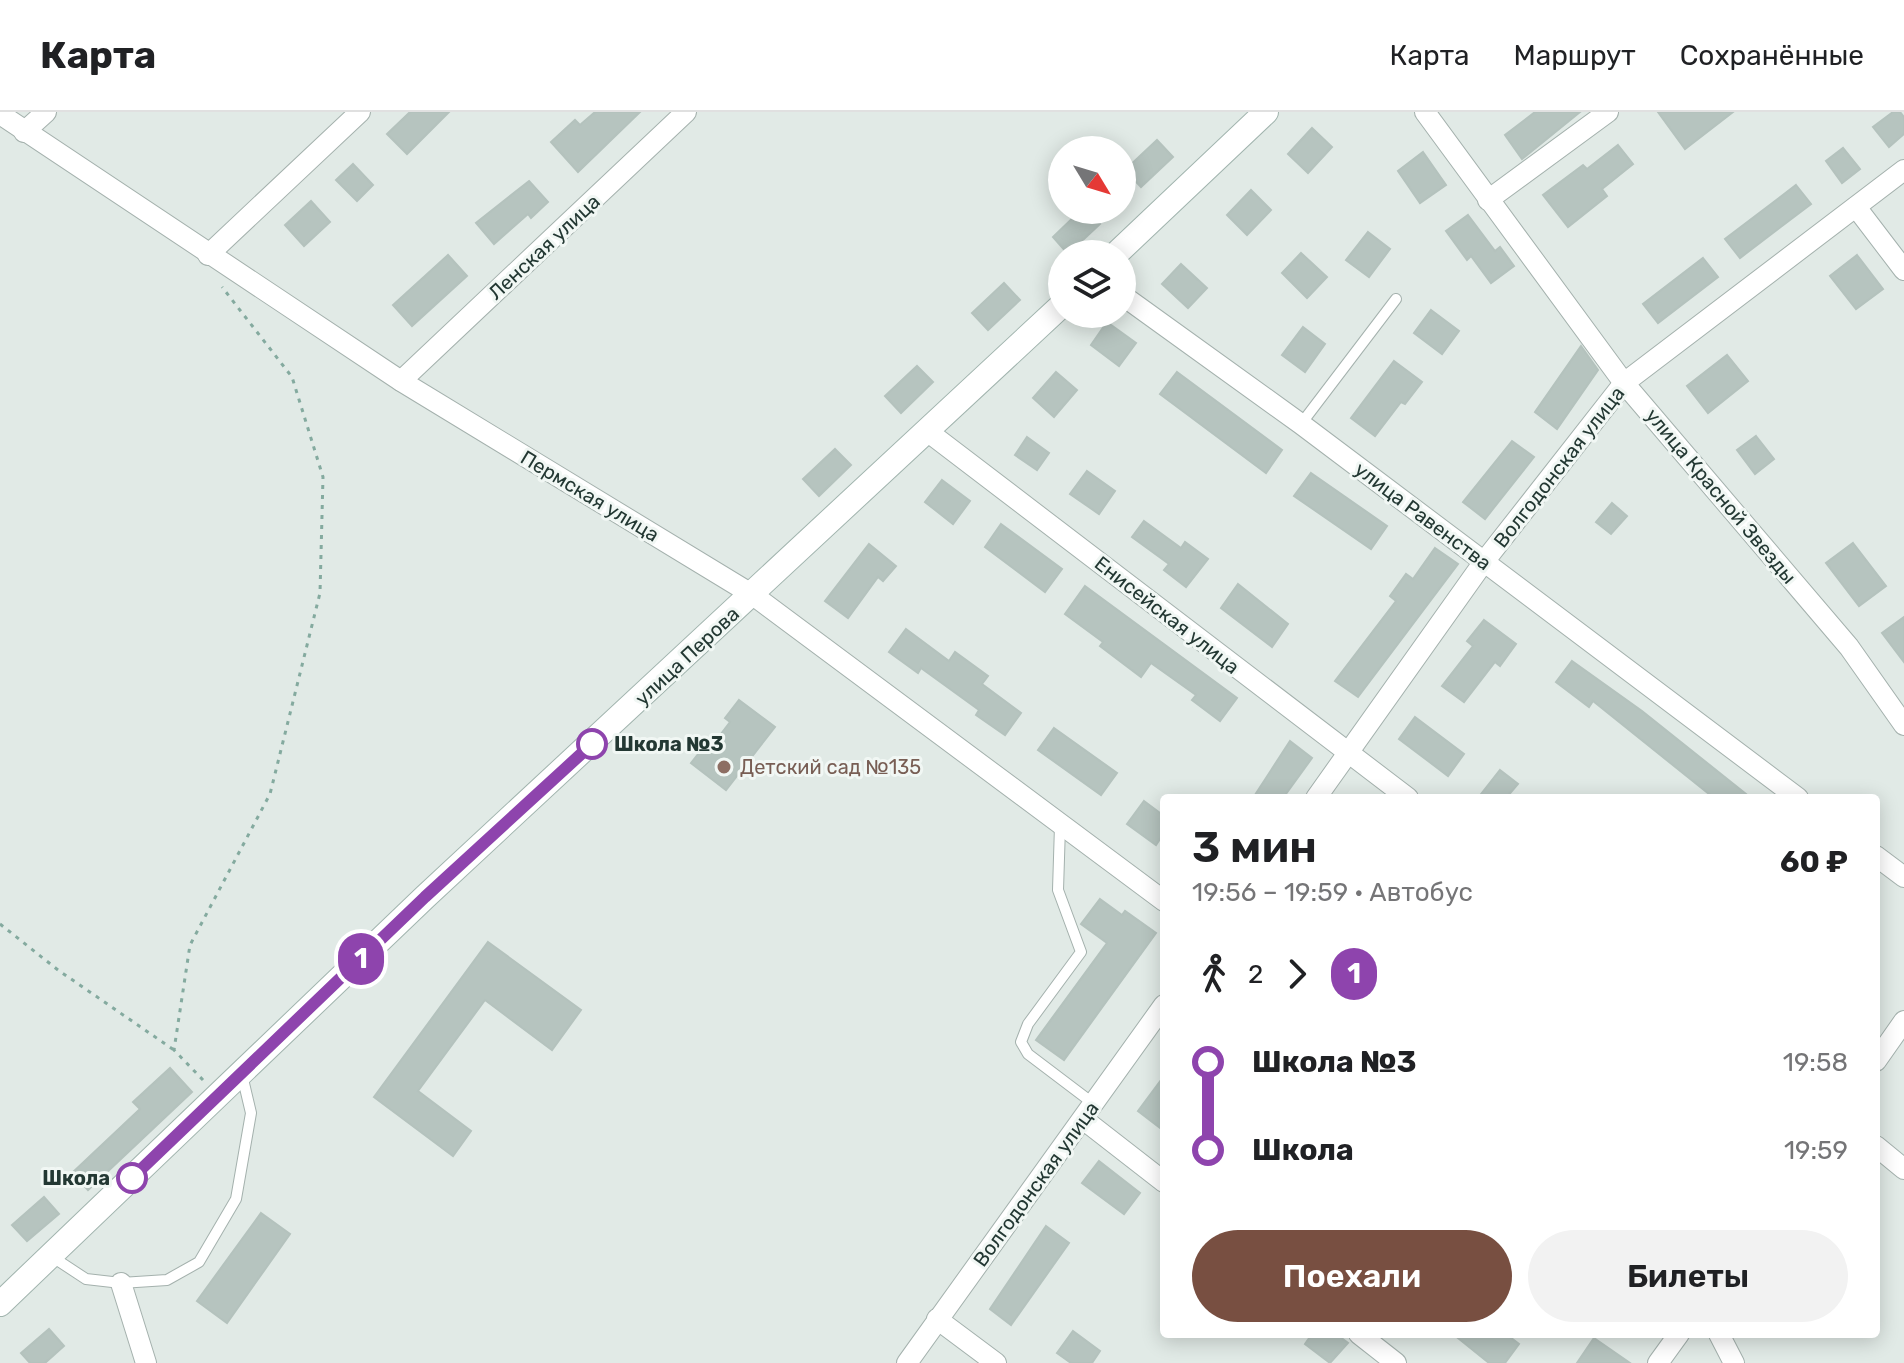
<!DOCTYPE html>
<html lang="ru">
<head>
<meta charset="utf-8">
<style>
	body { margin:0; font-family:Rubik,sans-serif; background:#f2f2f2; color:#202124; height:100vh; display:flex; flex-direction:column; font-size:30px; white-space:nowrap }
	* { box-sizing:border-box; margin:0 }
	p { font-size:26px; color:#757577 }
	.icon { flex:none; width:44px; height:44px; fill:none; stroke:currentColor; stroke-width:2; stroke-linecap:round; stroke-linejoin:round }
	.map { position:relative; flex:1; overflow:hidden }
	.side { position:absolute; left:1160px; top:682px; width:720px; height:544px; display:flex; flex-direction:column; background:#fff; border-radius:8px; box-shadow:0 4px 20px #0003 }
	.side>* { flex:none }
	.badge { padding:0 16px; border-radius:26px; font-size:28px; line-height:52px }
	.needle { width:52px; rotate:128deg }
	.tools { position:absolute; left:1048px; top:24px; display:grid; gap:16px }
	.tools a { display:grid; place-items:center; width:88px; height:88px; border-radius:50%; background:#fff; box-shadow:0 4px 20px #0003; font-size:40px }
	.map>.badge { position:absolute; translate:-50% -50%; box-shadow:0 0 0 4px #fff }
	.legs { display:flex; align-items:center; gap:12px; height:88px; padding:0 32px; font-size:26px }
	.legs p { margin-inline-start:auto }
	.summary { display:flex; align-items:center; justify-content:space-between; height:136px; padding:0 32px }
	h1 { font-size:44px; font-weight:600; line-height:60px }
	.cta { display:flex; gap:16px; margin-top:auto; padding:16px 32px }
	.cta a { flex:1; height:92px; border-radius:48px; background:#784f41; color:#fff; font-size:32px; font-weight:600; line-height:92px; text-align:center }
	.cta a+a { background:#f2f2f2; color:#202124 }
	ul { padding:0 32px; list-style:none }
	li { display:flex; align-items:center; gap:28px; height:88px; font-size:30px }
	li i { display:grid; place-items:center; width:12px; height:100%; margin:0 10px; background:currentColor }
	li i::after { content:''; width:20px; height:20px; margin:-10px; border:6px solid; border-radius:50%; background:#fff }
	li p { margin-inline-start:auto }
	li:first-child i { background:linear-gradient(#0000 50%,currentColor 0) }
	li:last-child i { background:linear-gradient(currentColor 50%,#0000 0) }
	header { display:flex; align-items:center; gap:48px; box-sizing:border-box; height:112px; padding:0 40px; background:#fff; border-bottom:2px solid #e0e0e0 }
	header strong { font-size:38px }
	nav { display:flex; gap:44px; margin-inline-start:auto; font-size:28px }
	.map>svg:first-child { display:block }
	.building { fill:#b6c4bf; stroke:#b4c2bd; stroke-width:2 }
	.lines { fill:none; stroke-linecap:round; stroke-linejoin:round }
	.service-casing { stroke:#a4b1ad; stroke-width:12 }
	.minor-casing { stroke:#a4b1ad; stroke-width:22 }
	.secondary-casing { stroke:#a1b4ae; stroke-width:26 }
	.path { stroke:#84aa9f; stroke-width:3; stroke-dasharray:4 6; stroke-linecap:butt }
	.service { stroke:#fff; stroke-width:10 }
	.minor { stroke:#fff; stroke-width:20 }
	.secondary { stroke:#fff; stroke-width:24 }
	.line-1-casing { stroke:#fff; stroke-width:18 }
	.line-1 { stroke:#8e44ad; stroke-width:12 }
	.stop-1-dot { fill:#fff; stroke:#8e44ad; stroke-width:4 }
	.education-dot { fill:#8d6e63; stroke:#f1f7f4; stroke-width:3 }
	.labels { text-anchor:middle; stroke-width:6; stroke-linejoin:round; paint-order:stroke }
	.street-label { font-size:20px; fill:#233833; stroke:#f1f7f4 }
	.stop-label { font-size:20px; font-weight:bold; fill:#233833; stroke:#f1f7f4; text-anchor:start }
	.education-label { font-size:20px; fill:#785e54; stroke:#f1f7f4; text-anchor:start }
</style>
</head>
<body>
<header>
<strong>Карта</strong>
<nav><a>Карта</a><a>Маршрут</a><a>Сохранённые</a></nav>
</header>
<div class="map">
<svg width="1904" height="1251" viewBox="0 0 1904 1251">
	<rect width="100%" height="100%" fill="#e1eae6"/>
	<g class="building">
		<polygon points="410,0 449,0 407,42 387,22"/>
		<polygon points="595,0 640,0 578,60 551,30 575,8 580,13"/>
		<polygon points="1535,0 1580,0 1522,47 1505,23"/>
		<polygon points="1658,0 1733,0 1685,37"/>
		<polygon points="1893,0 1900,0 1904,5 1904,22 1889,35 1873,15"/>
		<polygon points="1312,16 1332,35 1308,61 1288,42"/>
		<polygon points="1157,28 1173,45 1141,75 1125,58"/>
		<polygon points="1618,33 1633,52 1602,77 1607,84 1568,115 1543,83 1583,53 1587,57"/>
		<polygon points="1843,36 1860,57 1842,71 1826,49"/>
		<polygon points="1423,40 1446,73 1420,91 1398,59"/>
		<polygon points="353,52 373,73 357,89 336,68"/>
		<polygon points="529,69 548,90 531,106 528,102 494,132 476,111"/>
		<polygon points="1796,73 1811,92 1740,146 1725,127"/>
		<polygon points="1251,78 1271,98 1247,123 1227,103"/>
		<polygon points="311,89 330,110 304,134 285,113"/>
		<polygon points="1081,98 1087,98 1100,112 1068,142 1053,125"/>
		<polygon points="1468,103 1495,139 1500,135 1514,154 1491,171 1471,144 1467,148 1446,119"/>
		<polygon points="1368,120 1390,137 1369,165 1346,148"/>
		<polygon points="1301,141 1327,165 1307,186 1282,161"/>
		<polygon points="448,143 467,164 412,214 393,193"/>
		<polygon points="1857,143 1883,177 1856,197 1830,164"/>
		<polygon points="1703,146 1718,165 1658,211 1643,192"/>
		<polygon points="1181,152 1207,176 1188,196 1162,172"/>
		<polygon points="1004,171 1020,188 988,218 972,201"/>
		<polygon points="1431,198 1459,219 1442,242 1414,221"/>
		<polygon points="1107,210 1136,231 1119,254 1091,233"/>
		<polygon points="1303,215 1325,232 1305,260 1282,243"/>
		<polygon points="1581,234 1598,258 1557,317 1535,300"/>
		<polygon points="1727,243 1748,269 1708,301 1687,274"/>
		<polygon points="1394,249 1422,270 1405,292 1401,290 1375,324 1351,306"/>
		<polygon points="917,254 933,270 901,301 885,284"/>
		<polygon points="1056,260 1077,278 1054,305 1033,286"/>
		<polygon points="1177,260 1282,338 1266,361 1160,282"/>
		<polygon points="1756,324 1774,347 1755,362 1737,338"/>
		<polygon points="1027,325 1049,341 1037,358 1015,343"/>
		<polygon points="1512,329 1534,345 1485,407 1463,390"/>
		<polygon points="835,337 851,353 819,384 803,367"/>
		<polygon points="1087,359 1115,379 1099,402 1070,382"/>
		<polygon points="1311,361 1387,414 1371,437 1294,384"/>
		<polygon points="942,368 970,389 953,412 925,390"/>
		<polygon points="1612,391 1627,404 1611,422 1596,410"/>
		<polygon points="1144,409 1181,436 1185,430 1208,447 1186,475 1164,458 1169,452 1132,425"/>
		<polygon points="1001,412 1062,457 1045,480 985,435"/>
		<polygon points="1853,431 1886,474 1859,494 1826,451"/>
		<polygon points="869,432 896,454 883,469 878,465 848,506 825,489"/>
		<polygon points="1435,436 1458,452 1358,585 1335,569 1396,489 1390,484 1406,462 1413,467"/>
		<polygon points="1238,472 1288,512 1272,535 1221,496"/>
		<polygon points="1085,474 1237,586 1220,609 1192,588 1196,583 1151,551 1141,565 1100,534 1103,530 1065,502"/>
		<polygon points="1904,505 1904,550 1882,521"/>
		<polygon points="1484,508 1516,532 1500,554 1495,550 1464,590 1442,574 1473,534 1467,529"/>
		<polygon points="906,517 949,549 955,540 988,564 982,572 1021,601 1005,623 976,603 979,598 921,556 918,561 889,540"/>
		<polygon points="1572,549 1642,599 1751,686 1714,686 1593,589 1589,595 1556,570"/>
		<polygon points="739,588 775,615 726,678 691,651 706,632 711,635 730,610 725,606"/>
		<polygon points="1415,605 1464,642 1448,664 1399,627"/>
		<polygon points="1054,616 1117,661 1101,683 1038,638"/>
		<polygon points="1290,629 1312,646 1283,686 1253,686"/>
		<polygon points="1500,658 1518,672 1506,686 1478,686"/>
		<polygon points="1144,689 1164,704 1164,721 1156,733 1127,712"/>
		<polygon points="1100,787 1122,803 1125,799 1156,821 1064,948 1036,928 1107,831 1081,812"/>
		<polygon points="488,830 581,898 552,938 485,888 418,979 471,1019 453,1044 374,985"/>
		<polygon points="170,956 192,980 88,1078 72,1061 140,997 133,990"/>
		<polygon points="1164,964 1164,1019 1138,999"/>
		<polygon points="1099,1049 1140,1081 1124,1102 1082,1071"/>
		<polygon points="44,1085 59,1102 27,1129 12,1113"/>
		<polygon points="261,1101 290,1122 227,1211 197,1189"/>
		<polygon points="1046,1114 1069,1131 1011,1213 990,1197"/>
		<polygon points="49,1217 64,1234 45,1251 30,1251 21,1241"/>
		<polygon points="1073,1219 1100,1239 1092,1251 1071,1251 1057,1241"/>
		<polygon points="1312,1222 1336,1222 1348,1231 1330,1251 1305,1232"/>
		<polygon points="1453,1222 1506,1222 1519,1232 1505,1251 1489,1251"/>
		<polygon points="1594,1226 1630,1251 1577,1251"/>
	</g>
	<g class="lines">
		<defs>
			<g id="service">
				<polyline points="1301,312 1396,187"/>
				<polyline points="1060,714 1058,778 1081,840 1028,912 1021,930 1028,942 1094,992"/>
				<polyline points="51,1144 86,1167 121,1171 167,1168 199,1150 236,1087 251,1001 242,963"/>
			</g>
			<g id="minor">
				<polyline points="1425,0 1624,271 1849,535 1904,613"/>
				<polyline points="0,2 401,269 753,483 1164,789"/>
				<polyline points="24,20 46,0"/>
				<polyline points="1488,88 1608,0"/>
				<polyline points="1856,95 1904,158"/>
				<polyline points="208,143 360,0"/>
				<polyline points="1122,183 1301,312 1798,686"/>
				<polyline points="401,269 686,0"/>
				<polyline points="927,319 1408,686"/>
				<polyline points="1316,686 1483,451 1624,271 1904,58"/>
				<polyline points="1876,744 1904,765"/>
				<polyline points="1876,949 1904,909"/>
				<polyline points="1083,1007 1164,1070"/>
				<polyline points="1876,1034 1904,1057"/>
				<polyline points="121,1171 146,1251"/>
				<polyline points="937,1207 996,1251"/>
				<polyline points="1359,1222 1396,1251"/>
				<polyline points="1719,1222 1734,1251"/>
				<polyline points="907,1251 1164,893"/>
				<polyline points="1658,1251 1679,1222"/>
			</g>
			<g id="secondary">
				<polyline points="1116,142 1266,0"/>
				<polyline points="0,1192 425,785 1062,193"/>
			</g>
		</defs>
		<use href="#service" class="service-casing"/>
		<use href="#minor" class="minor-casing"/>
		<use href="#secondary" class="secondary-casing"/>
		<g class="path">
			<polyline points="0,812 58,858 174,938"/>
			<polyline points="203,968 174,938 190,833 270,682 320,481 323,365 292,265 222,175"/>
		</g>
		<use href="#service" class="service"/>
		<use href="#minor" class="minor"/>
		<use href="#secondary" class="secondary"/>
	</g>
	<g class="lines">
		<defs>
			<polyline id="line-1" points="132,1066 425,785 592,632"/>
		</defs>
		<use href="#line-1" class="line-1-casing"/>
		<use href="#line-1" class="line-1"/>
	</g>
	<g class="stop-1-dot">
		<circle cx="592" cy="632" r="14"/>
		<circle cx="132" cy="1066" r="14"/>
	</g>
	<circle class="education-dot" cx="724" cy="655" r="8"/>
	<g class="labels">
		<g class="street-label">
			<text transform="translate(544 135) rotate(-43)" y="7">Ленская улица</text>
			<text transform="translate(1559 355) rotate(-52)" y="7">Волгодонская улица</text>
			<text transform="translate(590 384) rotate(31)" y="7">Пермская улица</text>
			<text transform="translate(1721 384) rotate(50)" y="7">улица Красной Звезды</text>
			<text transform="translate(1423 404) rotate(37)" y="7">улица Равенства</text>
			<text transform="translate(1167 503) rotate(38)" y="7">Енисейская улица</text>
			<text transform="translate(687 544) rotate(-43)" y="7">улица Перова</text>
			<text transform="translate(1036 1072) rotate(-54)" y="7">Волгодонская улица</text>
		</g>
		<g class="stop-label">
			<text x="614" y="639">Школа №3</text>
			<text x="110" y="1073" text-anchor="end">Школа</text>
		</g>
		<g class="education-label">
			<text x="740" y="662">Детский сад №135</text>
		</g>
	</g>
</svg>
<div class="tools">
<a><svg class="needle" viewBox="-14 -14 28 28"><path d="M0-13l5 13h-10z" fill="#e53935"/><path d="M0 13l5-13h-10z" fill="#757577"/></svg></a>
<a><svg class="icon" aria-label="layers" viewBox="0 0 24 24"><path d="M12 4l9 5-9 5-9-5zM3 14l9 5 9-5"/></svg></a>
</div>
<b class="badge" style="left:361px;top:847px;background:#8e44ad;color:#fff">1</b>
<section class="side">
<div class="summary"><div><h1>3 мин</h1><p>19:56 – 19:59 · Автобус</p></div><b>60 ₽</b></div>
<div class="legs"><svg class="icon" aria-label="walk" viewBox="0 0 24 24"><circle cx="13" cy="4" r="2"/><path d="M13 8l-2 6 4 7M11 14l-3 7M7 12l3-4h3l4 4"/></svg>2<svg class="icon" aria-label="forward" viewBox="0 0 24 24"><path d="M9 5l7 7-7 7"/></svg><b class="badge" style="background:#8e44ad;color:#fff">1</b></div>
<ul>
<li><i style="color:#8e44ad"></i><b>Школа №3</b><p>19:58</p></li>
<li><i style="color:#8e44ad"></i><b>Школа</b><p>19:59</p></li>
</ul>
<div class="cta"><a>Поехали</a><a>Билеты</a></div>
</section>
</div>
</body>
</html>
